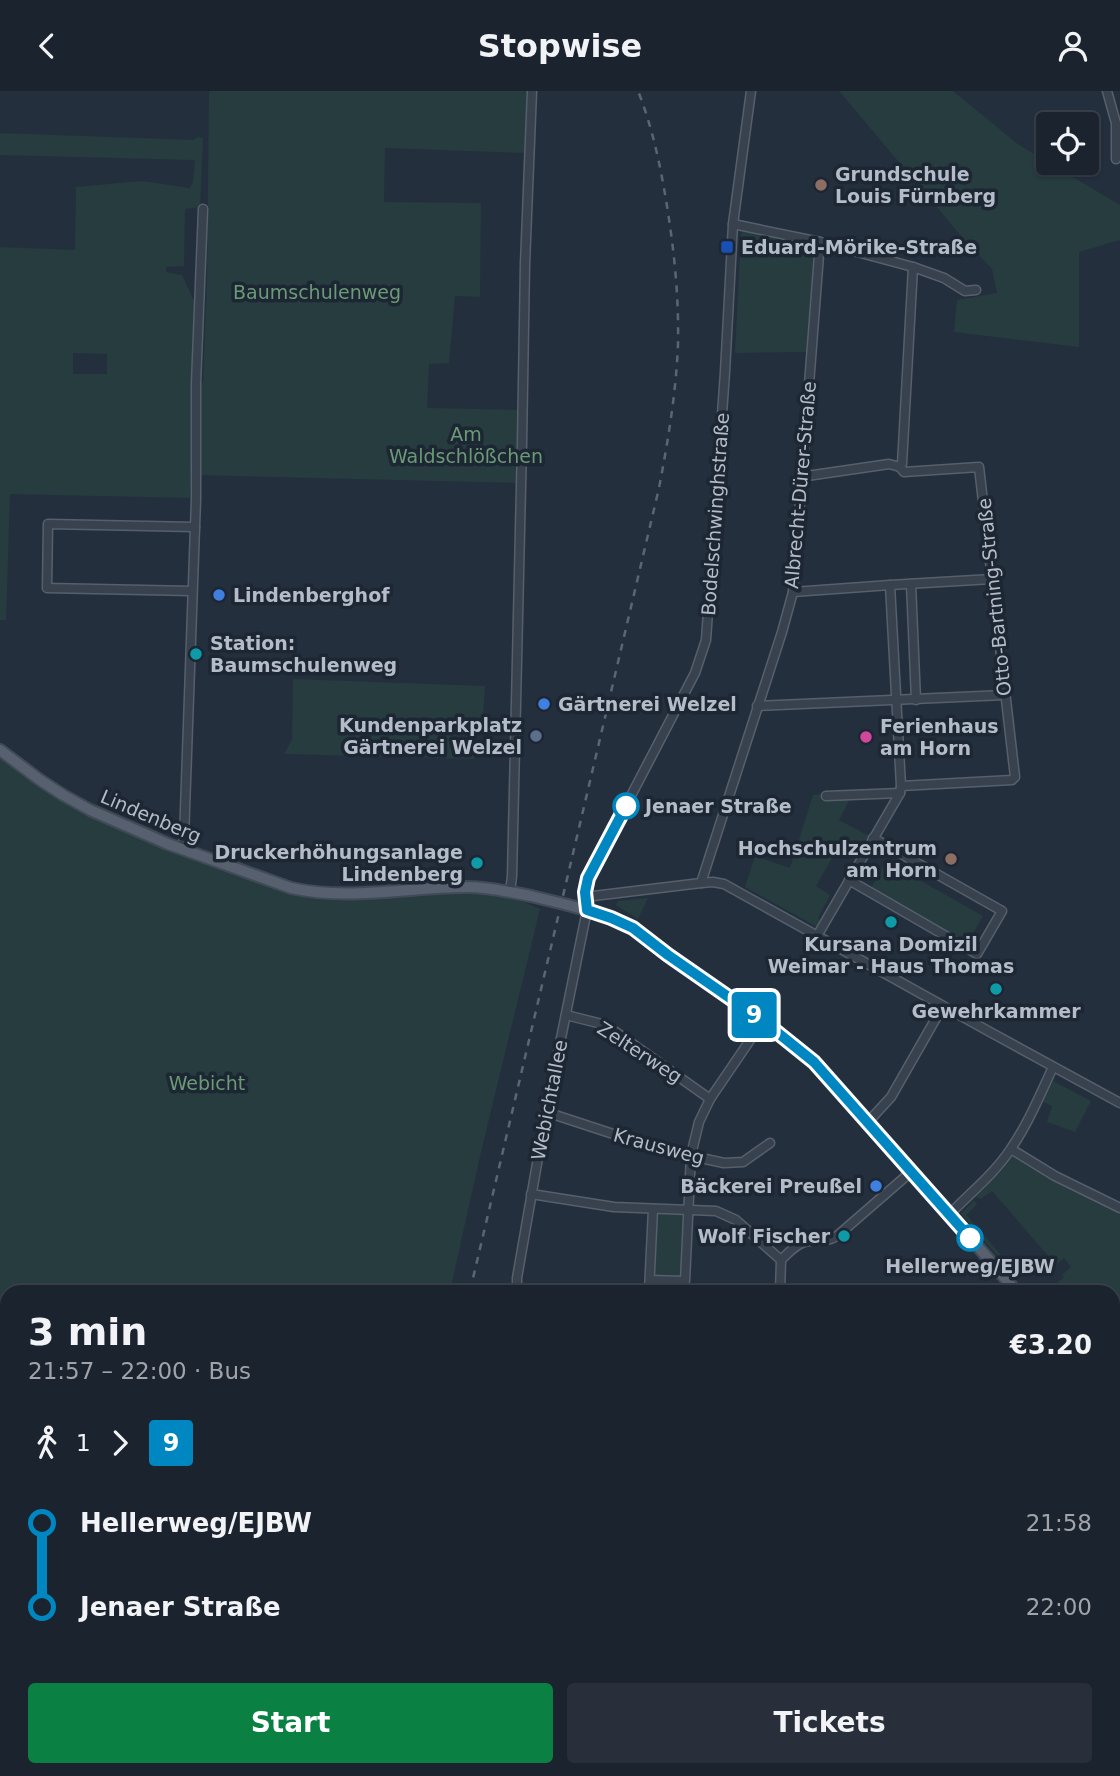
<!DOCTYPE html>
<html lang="en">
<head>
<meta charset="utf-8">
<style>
	body { margin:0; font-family:"DejaVu Sans",sans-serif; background:#282f3a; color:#f1f3f6; height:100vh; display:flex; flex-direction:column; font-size:26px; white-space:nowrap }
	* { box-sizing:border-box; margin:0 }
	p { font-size:23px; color:#a0a4aa }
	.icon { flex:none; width:38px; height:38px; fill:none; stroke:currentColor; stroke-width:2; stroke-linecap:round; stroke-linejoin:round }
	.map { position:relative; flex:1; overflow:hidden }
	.panel { position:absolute; left:0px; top:1194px; width:1120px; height:492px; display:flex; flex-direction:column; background:#1b232e; border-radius:21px 21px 0 0; box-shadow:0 2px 5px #0004,0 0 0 2px #39404a }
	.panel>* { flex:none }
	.badge { padding:0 14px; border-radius:5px; font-size:24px; line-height:46px }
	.fabs { position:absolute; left:1036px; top:21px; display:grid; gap:14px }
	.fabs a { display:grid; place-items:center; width:63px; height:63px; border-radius:7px; background:#1b232e; box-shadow:0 2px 5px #0004,0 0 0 2px #39404a; font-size:35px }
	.map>.badge { position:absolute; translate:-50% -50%; box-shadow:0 0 0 4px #fff }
	.legs { display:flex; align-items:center; gap:10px; height:77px; padding:0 28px; font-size:23px }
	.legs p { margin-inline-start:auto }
	.head { display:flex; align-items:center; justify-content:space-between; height:119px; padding:0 28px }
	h1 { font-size:38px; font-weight:800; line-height:52px }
	.primary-button { display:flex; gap:14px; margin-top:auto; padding:14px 28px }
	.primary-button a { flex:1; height:80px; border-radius:7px; background:#0b8043; color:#fff; font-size:28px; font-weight:800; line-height:80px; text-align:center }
	.primary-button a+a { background:#282f3a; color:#f1f3f6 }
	ul { padding:0 28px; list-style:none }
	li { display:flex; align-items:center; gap:24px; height:84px; font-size:26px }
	li i { display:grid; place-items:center; width:10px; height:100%; margin:0 9px; background:currentColor }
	li i::after { content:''; width:18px; height:18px; margin:-9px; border:5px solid; border-radius:50%; background:#1b232e }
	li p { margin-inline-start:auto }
	li:first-child i { background:linear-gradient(#0000 50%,currentColor 0) }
	li:last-child i { background:linear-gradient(currentColor 50%,#0000 0) }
	header { display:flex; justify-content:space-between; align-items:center; height:91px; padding:0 28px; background:#1b232e; font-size:32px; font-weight:800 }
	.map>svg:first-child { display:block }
	.green { fill:#263c3f; fill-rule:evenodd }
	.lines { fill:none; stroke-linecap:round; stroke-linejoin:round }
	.minor-casing { stroke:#565f6c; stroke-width:11 }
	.major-casing { stroke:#414a57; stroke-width:14 }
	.minor { stroke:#38414e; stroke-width:8 }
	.major { stroke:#56606e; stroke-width:10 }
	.rail { stroke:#5a6575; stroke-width:2.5; stroke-dasharray:7 7; stroke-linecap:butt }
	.major-bridge-casing { stroke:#414a57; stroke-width:14; stroke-linecap:butt }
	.major-bridge { stroke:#56606e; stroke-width:10 }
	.line-1-casing { stroke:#fff; stroke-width:16 }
	.line-1 { stroke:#0087c1; stroke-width:10 }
	.education-dot { fill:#8d6e63; stroke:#1d2633; stroke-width:2.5 }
	.transit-dot { fill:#1a4fb4; stroke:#1d2633; stroke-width:2.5 }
	.shop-dot { fill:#3f7fe0; stroke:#1d2633; stroke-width:2.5 }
	.culture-dot { fill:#0f9aa8; stroke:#1d2633; stroke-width:2.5 }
	.service-dot { fill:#5c6f8a; stroke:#1d2633; stroke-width:2.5 }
	.hotel-dot { fill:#d1479c; stroke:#1d2633; stroke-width:2.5 }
	.stop-1-dot { fill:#fff; stroke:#0087c1; stroke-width:3.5 }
	.labels { text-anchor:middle; stroke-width:7; stroke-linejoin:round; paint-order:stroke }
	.poi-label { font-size:19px; font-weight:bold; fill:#b4bcc9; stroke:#1d2633; text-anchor:start }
	.park-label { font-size:19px; fill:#6b9a76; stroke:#1d2633 }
	.street-label { font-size:19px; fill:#b4bcc9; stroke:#1d2633 }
	.stop-label { font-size:19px; font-weight:bold; fill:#b4bcc9; stroke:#1d2633; text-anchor:start }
</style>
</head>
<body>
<header><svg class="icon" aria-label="back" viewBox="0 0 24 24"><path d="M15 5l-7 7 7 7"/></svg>Stopwise<svg class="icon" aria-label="person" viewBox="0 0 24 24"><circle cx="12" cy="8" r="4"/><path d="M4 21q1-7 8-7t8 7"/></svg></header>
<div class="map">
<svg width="1120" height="1685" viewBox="0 0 1120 1685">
	<rect width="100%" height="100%" fill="#242f3e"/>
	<g class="green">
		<polygon points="209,0 528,0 525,62 385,57 384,111 481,112 480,206 455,205 449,272 429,273 427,317 519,319 517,392 196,384 199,292 203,291 207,188"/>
		<polygon points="839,0 953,0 1019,54 1120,114 1120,149 1079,161 1079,256 954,241 957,209 997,202 992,178 962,146"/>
		<path d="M0,42l194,7 3,-3 6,1 -3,69 -15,2 -1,57 -18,1v5l16,3 13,28 -5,195 -180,-4 -4,126h-6v-373l75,3 1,-63 66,-6 48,7 3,-6 2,-22 -195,-5zM73,262l34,1v20h-34z"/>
		<polygon points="745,140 815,156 806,261 735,262 741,142"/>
		<polygon points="293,588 485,595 483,627 475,628 474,668 284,663 292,649"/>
		<polygon points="0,665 47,700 81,720 170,760 289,802 307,806 326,808 447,802 480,803 522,810 540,818 481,1061 450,1200 7,1200 7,1593 0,1589"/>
		<polygon points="813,704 852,704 839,729 873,747 861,767 839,755 816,795 830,804 818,827 824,832 821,838 745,796 755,765 790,777"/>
		<polygon points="886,770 983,825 968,851 871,797"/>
		<polygon points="648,807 638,828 616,814 618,810"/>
		<polygon points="1053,990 1091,1010 1075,1041 1047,1031 1052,1015 1043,1011"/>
		<polygon points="1015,1062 1120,1122 1120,1316 1113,1306 1113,1200 1063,1200 1056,1193 1064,1186 1062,1184 1071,1176 1064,1167 1056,1174 992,1100 981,1108 976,1106 1002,1079"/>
		<polygon points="974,1109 977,1113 966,1124 1009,1173 1008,1177 961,1123"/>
		<polygon points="657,1122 684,1123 681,1187 654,1185"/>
		<polygon points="1120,1575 1120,1685 364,1685 366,1678 1113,1678 1113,1576"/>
		<polygon points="126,1678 353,1678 351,1685 134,1685"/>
	</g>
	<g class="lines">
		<defs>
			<g id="minor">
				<polyline points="1107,0 1116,32 1116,68"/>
				<polyline points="733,133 820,151 913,176 944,187 965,200 976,199"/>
				<polyline points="900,376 904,381 979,376 1015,686 1012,689 901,695"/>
				<polyline points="800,386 889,373 900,376 902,373 913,176"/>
				<polyline points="911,493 916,609"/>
				<polyline points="192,500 47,497 48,433 195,436"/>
				<polyline points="793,501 890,494 992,488"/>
				<polyline points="757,615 1004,604"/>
				<polyline points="826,705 900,702"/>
				<polyline points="182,758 184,747 196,408 196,293 203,118"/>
				<polyline points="849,789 977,863 1002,820 873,747"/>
				<polyline points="701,792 782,541 793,501 820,151"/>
				<polyline points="510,801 512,785 522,353 525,173 532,0"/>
				<polyline points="585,806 701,792 713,791 724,793 990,941 1120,1012"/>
				<polyline points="817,845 900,702 901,695 890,494"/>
				<polyline points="566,924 606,934 710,1008"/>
				<polyline points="546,1021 659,1058 724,1072 743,1071 770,1052"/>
				<polyline points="868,1031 891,1006 943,915"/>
				<polyline points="1011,1058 1055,1085 1120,1117"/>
				<polyline points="531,1103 614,1116 716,1120 736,1129 781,1169"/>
				<path d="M950,1123c20,-21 44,-40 60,-64 18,-26 30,-55 43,-83"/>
				<polyline points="650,1189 685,1190 691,1064 699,1031 710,1008 763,930"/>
				<polyline points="517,1200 517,1187 546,1021 587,819 585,801 588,787 695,582 706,549 725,281 733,133 751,0"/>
				<polyline points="649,1200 653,1118"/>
				<path d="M780,1200l1,-31c7,-7 17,-18 28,-19 12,-2 16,2 28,-5l75,-65"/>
				<polyline points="0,1326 7,1325"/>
				<polyline points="1113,1467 1120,1468"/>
			</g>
			<g id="major">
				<path d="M0,659l40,30 23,15 27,15 78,34 123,44c58,13 117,-1 176,-1 21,0 43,5 64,9"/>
				<polyline points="568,814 611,826 633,837 669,864 763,930 814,971 950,1123 1016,1200"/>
				<polyline points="1113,1321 1120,1330"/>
			</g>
		</defs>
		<use href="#minor" class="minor-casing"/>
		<use href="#major" class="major-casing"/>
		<use href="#minor" class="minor"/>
		<use href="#major" class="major"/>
		<g class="rail">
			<path d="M470,1200l189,-803c9,-47 17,-95 19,-143 1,-49 -4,-97 -12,-145 -6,-36 -14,-74 -28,-109"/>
			<polyline points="361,1685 362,1678"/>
		</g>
		<defs>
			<polyline id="major-bridge" points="531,805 568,814"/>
		</defs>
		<use href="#major-bridge" class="major-bridge-casing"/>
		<use href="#major-bridge" class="major-bridge"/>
	</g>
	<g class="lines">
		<defs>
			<polyline id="line-1" points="626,715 588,787 585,801 587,819 611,827 633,837 668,864 763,930 814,971 970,1147"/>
		</defs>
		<use href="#line-1" class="line-1-casing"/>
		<use href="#line-1" class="line-1"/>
	</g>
	<g class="education-dot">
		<circle cx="821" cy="94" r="7"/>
		<circle cx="951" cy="768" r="7"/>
	</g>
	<rect class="transit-dot" x="720" y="149" width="14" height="14" rx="3.5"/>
	<g class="shop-dot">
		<circle cx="219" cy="504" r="7"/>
		<circle cx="544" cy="613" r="7"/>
		<circle cx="876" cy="1095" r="7"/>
	</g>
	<g class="culture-dot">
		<circle cx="196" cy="563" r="7"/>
		<circle cx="477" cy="772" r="7"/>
		<circle cx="891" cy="831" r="7"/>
		<circle cx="996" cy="898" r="7"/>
		<circle cx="844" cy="1145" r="7"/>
	</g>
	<circle class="service-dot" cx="536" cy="645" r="7"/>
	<circle class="hotel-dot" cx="866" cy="646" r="7"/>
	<g class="stop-1-dot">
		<circle cx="626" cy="715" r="12"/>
		<circle cx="970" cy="1147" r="12"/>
	</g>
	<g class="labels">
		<g class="poi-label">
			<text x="835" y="90">Grundschule<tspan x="835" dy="22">Louis Fürnberg</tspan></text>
			<text x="741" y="163">Eduard-Mörike-Straße</text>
			<text x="233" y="511">Lindenberghof</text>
			<text x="210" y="559">Station:<tspan x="210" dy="22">Baumschulenweg</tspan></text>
			<text x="558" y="620">Gärtnerei Welzel</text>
			<text x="522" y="641" text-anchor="end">Kundenparkplatz<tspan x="522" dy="22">Gärtnerei Welzel</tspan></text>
			<text x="880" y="642">Ferienhaus<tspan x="880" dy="22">am Horn</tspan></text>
			<text x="937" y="764" text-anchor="end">Hochschulzentrum<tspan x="937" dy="22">am Horn</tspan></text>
			<text x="463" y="768" text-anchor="end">Druckerhöhungsanlage<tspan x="463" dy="22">Lindenberg</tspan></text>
			<text x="891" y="860" text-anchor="middle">Kursana Domizil<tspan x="891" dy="22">Weimar - Haus Thomas</tspan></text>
			<text x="996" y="927" text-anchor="middle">Gewehrkammer</text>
			<text x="862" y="1102" text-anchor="end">Bäckerei Preußel</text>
			<text x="830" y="1152" text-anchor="end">Wolf Fischer</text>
		</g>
		<g class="park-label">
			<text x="317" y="208">Baumschulenweg</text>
			<text x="466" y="350">Am<tspan x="466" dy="22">Waldschlößchen</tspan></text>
			<text x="207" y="999">Webicht</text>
		</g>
		<g class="street-label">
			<text transform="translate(800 394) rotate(-85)" y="7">Albrecht-Dürer-Straße</text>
			<text transform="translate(715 423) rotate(-86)" y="7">Bodelschwinghstraße</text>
			<text transform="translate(994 506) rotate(-96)" y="7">Otto-Bartning-Straße</text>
			<text transform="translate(151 725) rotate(23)" y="7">Lindenberg</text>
			<text transform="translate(640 961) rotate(33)" y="7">Zelterweg</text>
			<text transform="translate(549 1009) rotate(-79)" y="7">Webichtallee</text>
			<text transform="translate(659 1055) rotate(15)" y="7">Krausweg</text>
		</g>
		<g class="stop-label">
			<text x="645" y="722">Jenaer Straße</text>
			<text x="970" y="1182" text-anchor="middle">Hellerweg/EJBW</text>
		</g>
	</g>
</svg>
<div class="fabs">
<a><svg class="icon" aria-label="locate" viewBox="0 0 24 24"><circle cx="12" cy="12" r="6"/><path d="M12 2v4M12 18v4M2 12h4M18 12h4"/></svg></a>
</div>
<b class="badge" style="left:754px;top:924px;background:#0087c1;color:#fff">9</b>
<section class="panel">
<div class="head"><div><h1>3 min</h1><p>21:57 – 22:00 · Bus</p></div><b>€3.20</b></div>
<div class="legs"><svg class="icon" aria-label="walk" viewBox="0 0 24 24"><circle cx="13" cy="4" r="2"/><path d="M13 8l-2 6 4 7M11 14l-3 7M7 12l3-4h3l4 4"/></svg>1<svg class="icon" aria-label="forward" viewBox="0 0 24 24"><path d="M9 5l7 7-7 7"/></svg><b class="badge" style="background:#0087c1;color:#fff">9</b></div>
<ul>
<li><i style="color:#0087c1"></i><b>Hellerweg/EJBW</b><p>21:58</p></li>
<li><i style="color:#0087c1"></i><b>Jenaer Straße</b><p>22:00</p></li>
</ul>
<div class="primary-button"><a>Start</a><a>Tickets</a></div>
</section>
</div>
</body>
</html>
